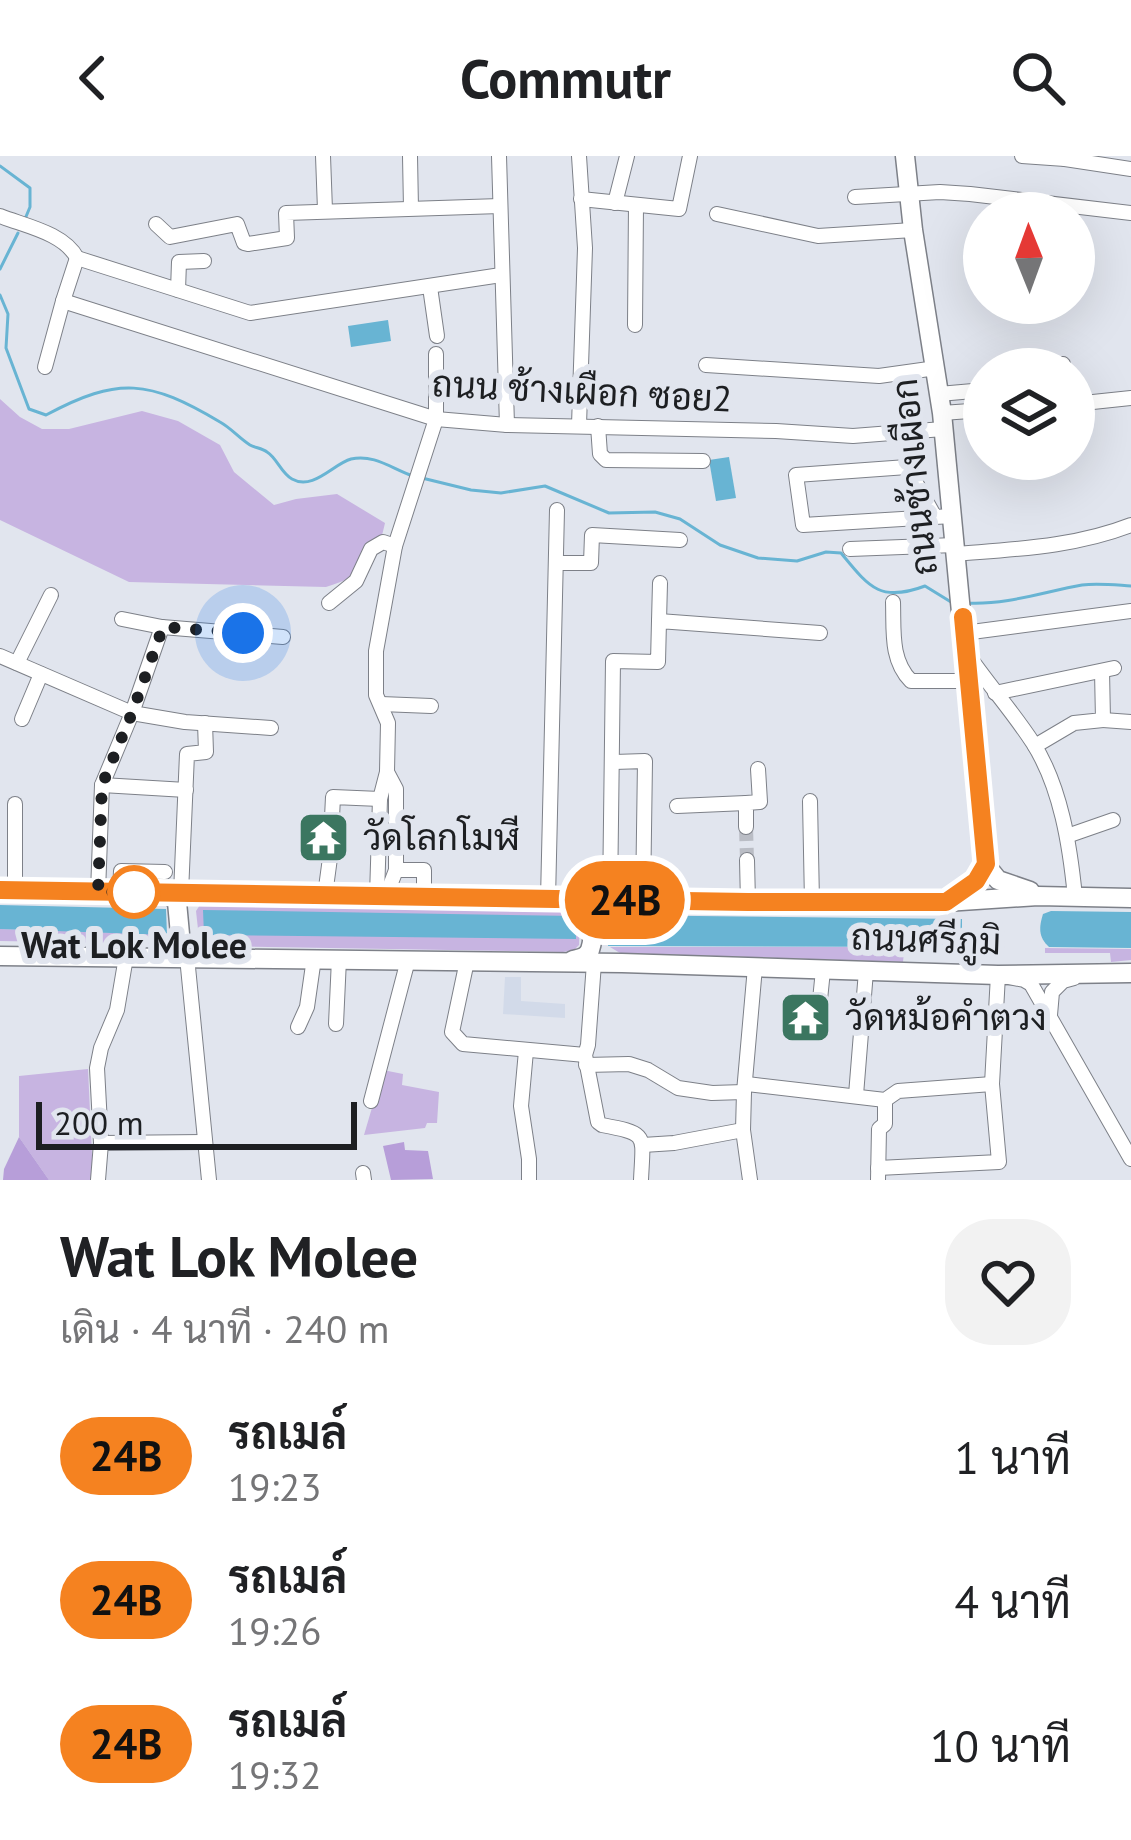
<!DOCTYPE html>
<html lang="th">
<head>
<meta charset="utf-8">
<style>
	body { margin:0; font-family:"PT Sans",Sarabun,sans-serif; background:#f2f2f2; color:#202124; height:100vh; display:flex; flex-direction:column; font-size:45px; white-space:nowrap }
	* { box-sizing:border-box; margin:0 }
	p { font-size:39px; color:#757577 }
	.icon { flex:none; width:66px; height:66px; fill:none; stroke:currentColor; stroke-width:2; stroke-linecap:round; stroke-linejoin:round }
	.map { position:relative; height:1024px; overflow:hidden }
	.drawer { display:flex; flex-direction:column; background:#fff; flex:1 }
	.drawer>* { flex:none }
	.badge { padding:0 24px; border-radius:39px; font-size:42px; line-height:78px }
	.needle { width:78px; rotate:359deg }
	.controls { position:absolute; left:963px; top:36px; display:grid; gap:24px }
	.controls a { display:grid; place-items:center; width:132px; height:132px; border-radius:50%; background:#fff; box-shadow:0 12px 48px #0002; font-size:60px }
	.scale { position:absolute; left:36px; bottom:30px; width:321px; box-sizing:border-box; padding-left:12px; border:6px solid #1d1f22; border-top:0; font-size:33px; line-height:42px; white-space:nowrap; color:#1d1f22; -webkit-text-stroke:9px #e1e5ee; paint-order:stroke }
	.you { position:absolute; width:60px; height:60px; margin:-30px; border:9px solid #fff; border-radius:50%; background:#1a73e8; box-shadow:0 0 0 18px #1a73e833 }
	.map>.badge { position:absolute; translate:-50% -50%; box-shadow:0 0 0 6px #fff }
	.round { display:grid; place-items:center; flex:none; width:126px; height:126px; border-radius:48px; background:#f2f2f2 }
	.headline { display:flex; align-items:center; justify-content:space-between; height:204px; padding:0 60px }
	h1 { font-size:57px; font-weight:600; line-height:90px }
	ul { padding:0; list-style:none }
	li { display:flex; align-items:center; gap:36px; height:144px; padding:0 60px }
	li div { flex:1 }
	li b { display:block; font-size:45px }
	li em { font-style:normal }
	li .badge { min-width:132px; font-weight:700; text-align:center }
	header { display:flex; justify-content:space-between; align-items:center; height:156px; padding:0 60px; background:#fff; font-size:54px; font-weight:600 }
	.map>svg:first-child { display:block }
	.built { fill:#d2dae9 }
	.green { fill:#c7b4e1 }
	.forest { fill:#b79ed9 }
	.water { fill:#68b4d3 }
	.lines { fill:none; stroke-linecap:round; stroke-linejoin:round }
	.stream { stroke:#68b4d3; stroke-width:3 }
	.minor-tunnel { stroke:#babdc5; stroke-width:14; stroke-dasharray:14 7; stroke-linecap:butt }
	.minor-casing { stroke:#7d8088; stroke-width:16 }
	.major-casing { stroke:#7d8088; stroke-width:21 }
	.minor { stroke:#fff; stroke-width:14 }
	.major { stroke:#fff; stroke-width:18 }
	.line-casing { stroke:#fff; stroke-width:27 }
	.line { stroke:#f58220; stroke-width:18 }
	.walk { stroke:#1d1f22; stroke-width:12; stroke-dasharray:0 21.6 }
	.stop-dot { fill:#fff; stroke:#f58220; stroke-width:6 }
	.labels { text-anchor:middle; stroke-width:12; stroke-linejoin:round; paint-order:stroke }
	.street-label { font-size:36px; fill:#1d1f22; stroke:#e1e5ee }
	.poi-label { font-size:36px; fill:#1d1f22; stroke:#e1e5ee; text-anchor:start }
	.stop-label { font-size:36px; font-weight:bold; fill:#1d1f22; stroke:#e1e5ee }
</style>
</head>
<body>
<header><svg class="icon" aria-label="back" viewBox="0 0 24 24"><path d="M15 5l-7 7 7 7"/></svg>Commutr<svg class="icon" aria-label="search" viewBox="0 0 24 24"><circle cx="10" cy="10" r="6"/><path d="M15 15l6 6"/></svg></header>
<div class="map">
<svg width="1131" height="1024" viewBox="0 0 1131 1024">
	<rect width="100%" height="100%" fill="#e1e5ee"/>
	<polygon class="built" points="505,821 521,821 521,845 565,848 565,862 503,858"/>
	<g class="green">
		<path d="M0,243l20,18 22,12h27l73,-18 36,10 42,24 14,27 40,33 22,-6 41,-5 48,29c-10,43 -16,50 -59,64l-197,-5 -129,-62z"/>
		<polygon points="209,748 576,754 580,757 579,789 574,794 563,796 218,790 199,782 196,755 200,749"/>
		<polygon points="0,773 164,778 163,788 0,785"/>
		<polygon points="610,791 964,791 964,796 904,796 903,806 620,797"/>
		<polygon points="1045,792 1131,793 1131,804 1111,806 1110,797 1045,797"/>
		<polygon points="88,913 92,999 99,1002 95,1024 49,1024 19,981 19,920"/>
		<polygon points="383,914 403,918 402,929 439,936 437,967 427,967 425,972 364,979"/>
	</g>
	<g class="forest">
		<polygon points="19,981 49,1024 3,1024 4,1013"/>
		<polygon points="404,986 405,994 428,995 433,1023 391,1024 383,990"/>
	</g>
	<g class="water">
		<polygon points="388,164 391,185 351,191 348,170"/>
		<polygon points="729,301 736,342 716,345 709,304"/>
		<polygon points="0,749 166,753 167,779 0,773"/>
		<polygon points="203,754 576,760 576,783 204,779"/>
		<path d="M1051,755l80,1v36l-82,-1c-11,-10 -10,-20 -6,-33z"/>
		<polygon points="609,759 962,763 962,791 608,790"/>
	</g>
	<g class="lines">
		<g class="stream">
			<polyline points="0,10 30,32 30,51 25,63"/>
			<polyline points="0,113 18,77"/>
			<path d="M0,139l8,19 -2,34 23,61 17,6c73,-39 103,-35 174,7 11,6 19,16 30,23 5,3 12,3 17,7 10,6 14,21 25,27 21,12 41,-15 59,-20 24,-5 41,10 62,17"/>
			<path d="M422,322l49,12 30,3 44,-7 64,27 46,-1 25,7 40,26 38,13 39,3 29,-9 15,1c28,34 39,50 84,33l26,16"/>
			<path d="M967,447c40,2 76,-11 115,-18 16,-2 33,0 49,1"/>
		</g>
		<polyline class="minor-tunnel" points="746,671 747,704"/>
		<defs>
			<g id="minor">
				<polyline points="323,0 325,54"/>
				<polyline points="410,0 411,52"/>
				<polyline points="499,0 507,269"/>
				<polyline points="1022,0 1065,3 1065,0"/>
				<polyline points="1065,3 1131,13"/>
				<polyline points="855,41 940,36 970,38 1131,57"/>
				<polyline points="581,43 679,53 690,0"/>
				<polyline points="615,47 627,0"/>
				<polyline points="717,58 818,80 913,74"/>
				<path d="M0,60c25,10 64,17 77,42"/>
				<polyline points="156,68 170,81 237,68 244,87 248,88 287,82 286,57 500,50"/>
				<polyline points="77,102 63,145 436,263 507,269 776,275 853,280 943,273"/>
				<polyline points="77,102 250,157 501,119"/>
				<polyline points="430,131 437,180"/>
				<polyline points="178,134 179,106 204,105"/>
				<polyline points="635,169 636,49"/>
				<polyline points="706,209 879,220 936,212"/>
				<polyline points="45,211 63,145"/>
				<polyline points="1047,213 1046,211 1063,208 1064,213"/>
				<polyline points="939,238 973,235"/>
				<polyline points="1074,248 1131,242"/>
				<polyline points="942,257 984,254"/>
				<polyline points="579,269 585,92 579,0"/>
				<polyline points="598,270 600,298 606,304 703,305"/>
				<polyline points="935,361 907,311 796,319 803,369 935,361 953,360"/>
				<polyline points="850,393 955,389"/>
				<path d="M956,398c59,-5 119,-7 175,-29"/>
				<polyline points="556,407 591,407 592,379 680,384"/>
				<path d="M893,446c1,28 -3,58 18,79h58"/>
				<polyline points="329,447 356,425 371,393 383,386 395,390"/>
				<polyline points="122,463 162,471 283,481"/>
				<polyline points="659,465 660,427"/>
				<polyline points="964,477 1131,455"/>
				<path d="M966,496c21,31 47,60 67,91 28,44 37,103 42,154"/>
				<polyline points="0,500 132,557 185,566 271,572"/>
				<polyline points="17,507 51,439"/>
				<polyline points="995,537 1114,512"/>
				<polyline points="381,548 431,550"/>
				<polyline points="22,563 41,518"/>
				<polyline points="1103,564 1131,566"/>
				<polyline points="1035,590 1074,567 1103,564 1102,515"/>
				<polyline points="614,606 645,605 643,745"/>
				<polyline points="387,616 396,633 396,714"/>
				<polyline points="102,629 186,634"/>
				<polyline points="810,645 812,746"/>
				<polyline points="15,648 15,734"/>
				<polyline points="677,650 746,647"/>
				<polyline points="746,671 746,647 760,646 758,613"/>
				<polyline points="1067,680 1113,664"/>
				<polyline points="747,704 748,746"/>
				<polyline points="98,736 102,629 132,557 162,471"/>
				<polyline points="120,736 121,715 165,716"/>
				<polyline points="181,737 187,598 206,596 205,567"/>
				<polyline points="325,739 330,702 333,641 380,643"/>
				<polyline points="377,740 380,643 387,616 388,567 376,539 376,495 395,390 436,263 436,198"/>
				<polyline points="386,740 396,714 424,714 424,741"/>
				<polyline points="548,743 557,354"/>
				<polyline points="610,744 613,505 658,506 659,465 820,477"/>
				<polyline points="126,801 117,854 101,892 97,912 101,987 204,986"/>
				<polyline points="187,801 209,1024"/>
				<polyline points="467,805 452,876 463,888 585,899"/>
				<path d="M594,807l-6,82 -3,10 13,67 4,3c47,9 41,9 39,55"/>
				<polyline points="1050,859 1052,836 1063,825 1074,822"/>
				<polyline points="336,868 339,803"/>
				<polyline points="298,871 307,851 314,802"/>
				<polyline points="817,874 823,814"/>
				<polyline points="526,895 521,950 529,1003 529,1024"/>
				<polyline points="586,909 629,908 648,914 678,932 712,937 744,936"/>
				<polyline points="747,928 885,944 898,935 992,928"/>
				<polyline points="856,939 866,815"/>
				<polyline points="371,945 408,804"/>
				<polyline points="643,989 674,987 743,974"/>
				<polyline points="878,1012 999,1006 992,928 998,819 1024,824 1031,828 1131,1003"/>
				<polyline points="363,1017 364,1024"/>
				<polyline points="98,1024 101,987"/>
				<polyline points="750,1024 743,974 744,936 755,811"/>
				<polyline points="878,1024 879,973 885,968 885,944"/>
			</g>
			<g id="major">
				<polyline points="905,0 913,74 942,257 985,708 998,724 1030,735"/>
				<polyline points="0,734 748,746 946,746 1038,740 1131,742"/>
				<polyline points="947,746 976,725 985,708"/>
				<polyline points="160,799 175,795 181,789 177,746 171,740 161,738"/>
				<polyline points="0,800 622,807 998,819 1131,817"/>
				<path d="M573,804c8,-2 13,-2 17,-10 5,-14 2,-39 -6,-50"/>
			</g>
		</defs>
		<use href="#minor" class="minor-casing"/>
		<use href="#major" class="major-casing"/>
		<use href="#minor" class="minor"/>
		<use href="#major" class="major"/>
	</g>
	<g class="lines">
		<defs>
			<polyline id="line" points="0,734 748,746 946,746 976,725 986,708 963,461"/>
		</defs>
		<use href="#line" class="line-casing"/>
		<use href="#line" class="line"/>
		<polyline class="walk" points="134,736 98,736 102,629 132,557 163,471 243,477"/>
	</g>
	<defs>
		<symbol id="temple-square" viewBox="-11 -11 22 22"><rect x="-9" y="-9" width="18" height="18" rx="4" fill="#3b7660" stroke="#e1e5ee"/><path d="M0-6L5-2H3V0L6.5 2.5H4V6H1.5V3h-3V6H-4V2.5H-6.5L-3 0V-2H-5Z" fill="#fff"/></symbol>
	</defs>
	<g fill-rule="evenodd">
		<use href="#temple-square" x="294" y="652" width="59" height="59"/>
		<use href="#temple-square" x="776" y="832" width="59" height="59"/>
	</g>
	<circle class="stop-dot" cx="134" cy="736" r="24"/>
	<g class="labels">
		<g class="street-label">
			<text transform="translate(582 235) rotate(3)" y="13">ถนน ช้างเผือก ซอย2</text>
			<text transform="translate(914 321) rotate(-96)" y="13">ถนนช้างเผือก</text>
			<text transform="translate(926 783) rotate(2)" y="13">ถนนศรีภูมิ</text>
		</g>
		<g class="poi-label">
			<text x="363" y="694">วัดโลกโมฬี</text>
			<text x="845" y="874">วัดหม้อคำตวง</text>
		</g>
		<g class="stop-label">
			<text x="134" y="802">Wat Lok Molee</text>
		</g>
	</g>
</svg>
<div class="controls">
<a><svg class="needle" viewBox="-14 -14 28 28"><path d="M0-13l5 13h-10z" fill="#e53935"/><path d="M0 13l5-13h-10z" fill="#757577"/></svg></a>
<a><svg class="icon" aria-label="layers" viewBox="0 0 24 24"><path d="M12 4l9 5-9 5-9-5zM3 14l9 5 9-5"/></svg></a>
</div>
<div class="scale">200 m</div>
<div class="you" style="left:243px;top:477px"></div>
<b class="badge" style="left:625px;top:744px;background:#f58220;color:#111">24B</b>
</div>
<section class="drawer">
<div class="headline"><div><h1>Wat Lok Molee</h1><p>เดิน · 4 นาที · 240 m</p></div><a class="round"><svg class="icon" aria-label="heart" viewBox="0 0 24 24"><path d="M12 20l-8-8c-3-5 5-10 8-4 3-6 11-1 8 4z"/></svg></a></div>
<ul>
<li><span class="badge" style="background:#f58220;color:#111">24B</span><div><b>รถเมล์</b><p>19:23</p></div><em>1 นาที</em></li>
<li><span class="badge" style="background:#f58220;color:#111">24B</span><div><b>รถเมล์</b><p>19:26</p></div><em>4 นาที</em></li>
<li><span class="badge" style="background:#f58220;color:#111">24B</span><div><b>รถเมล์</b><p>19:32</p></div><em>10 นาที</em></li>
</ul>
</section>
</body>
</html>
